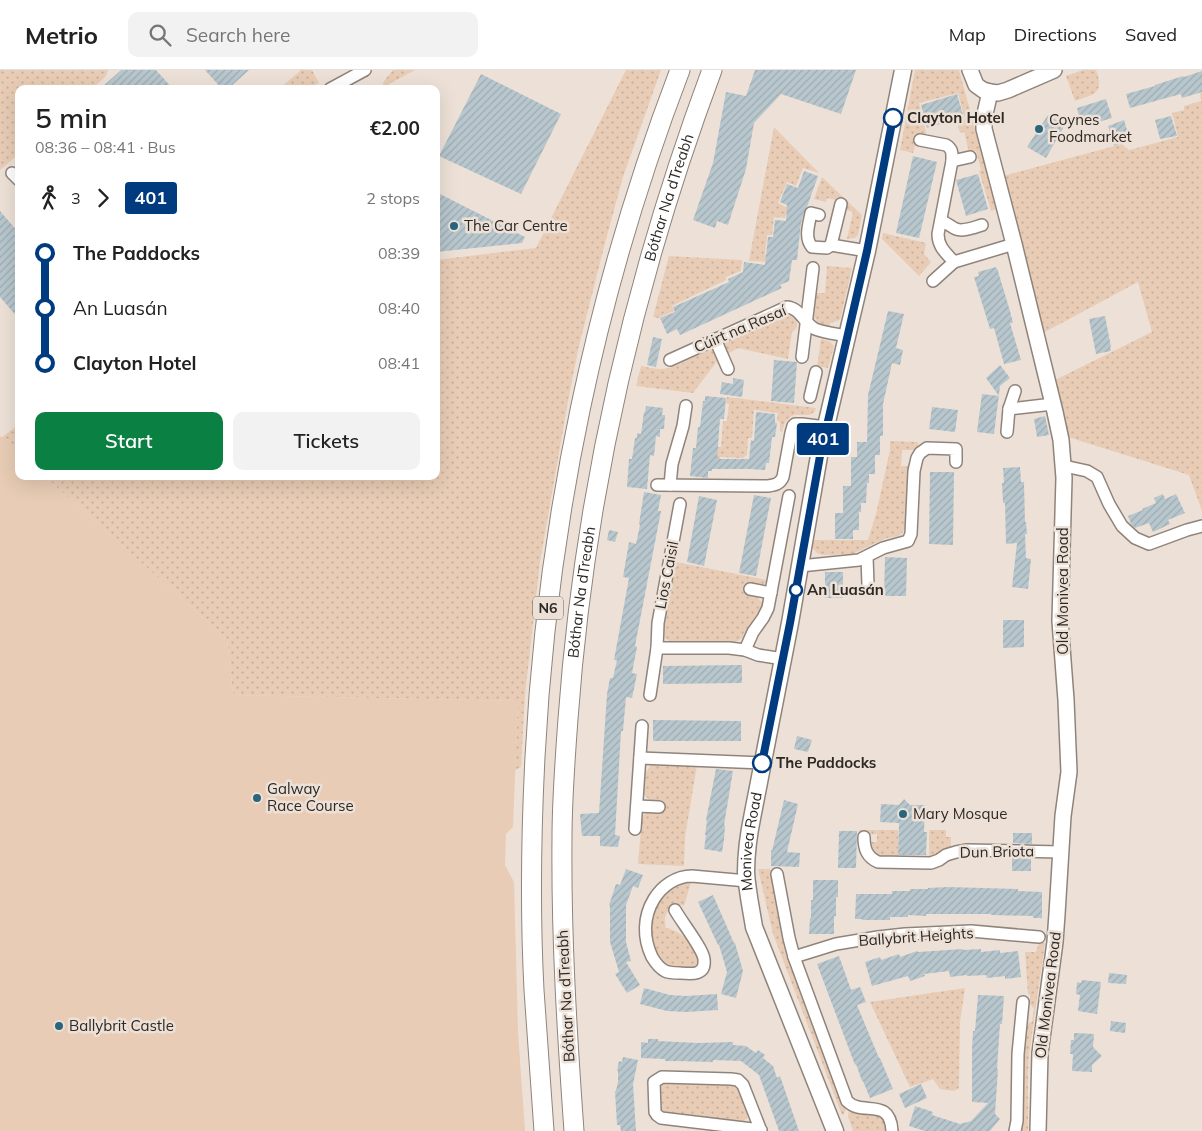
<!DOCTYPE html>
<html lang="en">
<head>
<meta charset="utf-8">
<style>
	body { margin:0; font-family:Mulish,sans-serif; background:#f2f2f2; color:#222; height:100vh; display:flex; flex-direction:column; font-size:19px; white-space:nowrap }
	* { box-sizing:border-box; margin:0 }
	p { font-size:16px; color:#767676 }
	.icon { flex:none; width:28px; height:28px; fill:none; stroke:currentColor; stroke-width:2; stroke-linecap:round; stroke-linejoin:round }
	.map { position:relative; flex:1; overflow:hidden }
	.details { position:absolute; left:15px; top:15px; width:425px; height:395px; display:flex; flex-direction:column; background:#fff; border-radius:10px; box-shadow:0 5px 20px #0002 }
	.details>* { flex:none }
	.badge { padding:0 10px; border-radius:4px; font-size:18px; line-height:32px }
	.map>.badge { position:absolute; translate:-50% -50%; box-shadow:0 0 0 2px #fff }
	.legs { display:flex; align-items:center; gap:8px; height:55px; padding:0 20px; font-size:16px }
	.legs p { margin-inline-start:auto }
	.headline { display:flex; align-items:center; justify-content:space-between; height:85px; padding:0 20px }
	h1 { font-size:28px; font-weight:600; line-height:38px }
	.cta { display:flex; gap:10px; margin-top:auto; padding:10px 20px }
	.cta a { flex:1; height:58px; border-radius:10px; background:#0b8043; color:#fff; font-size:20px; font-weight:600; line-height:58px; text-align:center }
	.cta a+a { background:#f2f2f2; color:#222 }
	ul { padding:0 20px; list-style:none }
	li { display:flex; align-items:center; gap:18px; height:55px; font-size:19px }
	li i { display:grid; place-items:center; width:8px; height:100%; margin:0 6px; background:currentColor }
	li i::after { content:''; width:12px; height:12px; margin:-6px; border:4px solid; border-radius:50%; background:#fff }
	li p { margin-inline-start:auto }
	li:first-child i { background:linear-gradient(#0000 50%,currentColor 0) }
	li:last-child i { background:linear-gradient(currentColor 50%,#0000 0) }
	header { display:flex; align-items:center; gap:30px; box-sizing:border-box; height:70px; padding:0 25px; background:#fff; border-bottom:1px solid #e0e0e0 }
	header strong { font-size:24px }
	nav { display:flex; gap:28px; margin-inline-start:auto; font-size:18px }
	.search { width:350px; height:45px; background:#f2f2f2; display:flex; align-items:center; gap:12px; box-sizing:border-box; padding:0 18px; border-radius:10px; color:#767676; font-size:19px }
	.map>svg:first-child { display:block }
	.grass { fill:url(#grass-dots) }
	.park { fill:#e8ccb5 }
	.building { fill:url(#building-hatch) }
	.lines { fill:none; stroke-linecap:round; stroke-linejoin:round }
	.minor-casing { stroke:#8f847b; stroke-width:14 }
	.tertiary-casing { stroke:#8f847b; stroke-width:18 }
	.secondary-casing { stroke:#8f847b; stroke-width:19 }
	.trunk-casing { stroke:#8f847b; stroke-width:21 }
	.minor { stroke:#fff; stroke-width:11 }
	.tertiary { stroke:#fff; stroke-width:15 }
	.secondary { stroke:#fff; stroke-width:16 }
	.trunk { stroke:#fff; stroke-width:19 }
	.line-1-casing { stroke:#fff; stroke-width:11 }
	.line-1 { stroke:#003b80; stroke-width:8 }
	.stop-1-dot { fill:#fff; stroke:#003b80; stroke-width:2.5 }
	.poi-dot { fill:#2b647d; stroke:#ede1d7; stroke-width:2 }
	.labels { text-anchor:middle; stroke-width:5; stroke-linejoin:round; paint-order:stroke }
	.shield { fill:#ede1d7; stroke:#67605a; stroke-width:1 }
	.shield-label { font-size:14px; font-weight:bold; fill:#2d2925 }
	.stop-label { font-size:15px; font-weight:bold; fill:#2d2925; stroke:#ede1d7; text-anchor:start }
	.poi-label { font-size:15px; fill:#2d2925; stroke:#ede1d7; text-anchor:start }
	.street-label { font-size:15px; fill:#2d2925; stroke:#ede1d7 }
</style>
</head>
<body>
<header>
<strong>Metrio</strong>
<div class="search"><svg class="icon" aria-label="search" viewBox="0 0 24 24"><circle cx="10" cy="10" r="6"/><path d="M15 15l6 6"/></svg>Search here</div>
<nav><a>Map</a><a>Directions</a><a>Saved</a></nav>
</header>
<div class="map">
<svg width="1202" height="1061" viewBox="0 0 1202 1061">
	<defs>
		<pattern id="grass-dots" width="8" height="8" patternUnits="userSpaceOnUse" patternTransform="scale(1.25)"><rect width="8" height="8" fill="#e8ccb5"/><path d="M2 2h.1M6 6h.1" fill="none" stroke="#c7af9c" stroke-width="1.8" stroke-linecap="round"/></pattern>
		<pattern id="building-hatch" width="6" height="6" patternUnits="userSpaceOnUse" patternTransform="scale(1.25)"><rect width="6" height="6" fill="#b8c7ce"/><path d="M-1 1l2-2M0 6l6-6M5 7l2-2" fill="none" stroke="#9eabb1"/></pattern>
	</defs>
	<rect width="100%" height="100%" fill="#ede1d7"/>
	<g class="grass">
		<polygon points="0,0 108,0 106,6 92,19 19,19 19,84 0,100"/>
		<polygon points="301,0 312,0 319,13 307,19 279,19"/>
		<polygon points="393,0 415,0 389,14 390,19 382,19 384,11"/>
		<polygon points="626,0 661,0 623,107 604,177 578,280 568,331 540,492 525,625 521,697 515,700 518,631 233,625 227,569 44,406 436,406 436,190 536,178"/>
		<polygon points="915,0 959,0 997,139 991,141 979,101 981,100 976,81 969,82 964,62 960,63 957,52 965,49 958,23 919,33 927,67 918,65 913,83 900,80"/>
		<path d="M1083,0h13c9,24 -2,24 -21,31l-9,-25z"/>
		<polygon points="1200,23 1202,23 1202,441 1189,405 1068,367 1055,310 1152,262 1138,212 1043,263 1003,106 1122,74 1129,80 1178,67 1172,43 1184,40 1184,36 1201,31"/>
		<polygon points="774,57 819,103 803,98 796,116 787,112 778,133 788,138 785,148 774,147 772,165 767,165 765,184 775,186 775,192 749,191"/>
		<polygon points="822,107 862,145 858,165 855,168 847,169 853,142 844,139 845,134 837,126 836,130 827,128 826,132 814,129"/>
		<polygon points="883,163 926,173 924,184 931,192 919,206 882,169"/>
		<polygon points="669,186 742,190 741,201 726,207 726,210 672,236 674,241 658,248 653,247"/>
		<polygon points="827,196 852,198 840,250 830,253 830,257 819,254 814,247 816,223 825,223"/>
		<path d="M785,244c9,2 18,11 7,18l-4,27 -50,-11 -12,7 -3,-10 2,-3z"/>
		<polygon points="821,269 829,271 834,276 828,298 817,296"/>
		<path d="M712,279l2,1 4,10 -25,33 -57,-7 5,-20c10,2 21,5 31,1 14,-4 26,-15 40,-18z"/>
		<path d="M727,327l89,11c-7,18 -26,-8 -34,24l-2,-1v-9l-3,-1 1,-8 -24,-3 -2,28h-4l-1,17 -4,3 -23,-1v3l-4,-1 2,-12h3l2,-26h4l2,-17 -3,-1z"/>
		<polygon points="19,354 19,383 1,368"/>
		<polygon points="890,371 918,372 918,380 902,380 901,396 908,396 908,445 905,445 905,459 902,463 899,466 887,468 852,484 823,485 817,483 812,477 814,470 868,470 876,444 890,380"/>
		<path d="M676,492l90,18v3l-4,2 -16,-2 -1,10c8,3 14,3 18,12 -4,12 -15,33 -28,37h-64l-6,-4 -3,-7z"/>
		<path d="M654,694l43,1 -12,72 -1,29 -46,-2 4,-47c6,-8 10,-6 19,-5v-12h-11l-6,-5 -1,-3 2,-18 5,-8z"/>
		<path d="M859,760h39v30c-15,-1 -25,0 -28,-18h7v-8l-18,1z"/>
		<polygon points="929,760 946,760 946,767 951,767 951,778 929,790"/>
		<polygon points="758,799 770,799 786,884 806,940 842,1031 846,1038 844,1044 842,1045 773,864"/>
		<path d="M685,812h6l-7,24 -2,-1c-13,1 -20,10 -16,23 10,2 15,6 22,13 6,6 15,21 5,27 -4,2 -11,0 -15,0 -5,-1 -11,-1 -15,-4 -7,-6 -10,-16 -11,-24 -3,-27 5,-49 33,-58z"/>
		<polygon points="1039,873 1045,873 1029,985 1028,1005 1028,1061 1021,1061 1024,1034 1024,987 1027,955 1029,953 1032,952 1034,939 1030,934 1030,925 1028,924 1025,882 1036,882"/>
		<polygon points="965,918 960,952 959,1018 954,1021 940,1019 933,1009 910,1017 870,932"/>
		<polygon points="661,1012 735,1015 738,1017 748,1041 747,1048 742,1053 665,1046 660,1041 659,1015"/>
		<path d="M849,1041c5,1 10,3 16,3 15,0 19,1 22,17h-34l-5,-15z"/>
	</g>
	<polygon class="park" points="0,366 19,383 19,406 44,406 227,569 233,625 518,631 513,757 506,764 505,795 514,812 518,962 525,1061 0,1061"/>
	<g class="building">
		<polygon points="121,0 156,0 173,19 100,19"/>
		<polygon points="205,0 249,0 228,19 222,19"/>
		<polygon points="755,0 856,0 841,44 781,24 754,53 746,99 728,155 717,151 715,158 693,150 713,93 726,22 746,26"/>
		<polygon points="1202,1 1202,22 1182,28 1181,24 1130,38 1126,24 1155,16 1155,15 1183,6 1184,7"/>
		<polygon points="481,4 561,44 521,124 439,86"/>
		<polygon points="957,24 964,48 927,58 921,35"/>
		<polygon points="1106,29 1112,48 1082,57 1077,38"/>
		<polygon points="1048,45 1065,55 1046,88 1027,77"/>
		<polygon points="1171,46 1177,66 1160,69 1155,50"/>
		<polygon points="1124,50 1130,70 1114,76 1108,56"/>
		<polygon points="913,86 937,92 919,168 896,163"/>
		<polygon points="804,101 818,106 807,137 804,142 801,153 797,190 792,190 789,211 780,215 782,218 680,265 677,259 667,264 660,248 675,242 673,237 729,212 728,209 743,202 744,192 765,195 768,167 773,167 775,150 786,151 787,135 780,132 787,114 798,118"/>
		<polygon points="978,104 988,139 966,146 956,110"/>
		<polygon points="436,122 525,167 522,173 436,182"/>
		<polygon points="0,141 19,163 19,249 0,227"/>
		<polygon points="996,197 996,199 997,198 1010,241 1013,253 1010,253 1021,290 1004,294 994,258 990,259 974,207 979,206 978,202"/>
		<polygon points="888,241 904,244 896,278 903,280 900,295 892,293 883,334 883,366 880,366 880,385 875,385 875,404 869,404 869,413 867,413 866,433 861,433 861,442 859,442 859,460 853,460 853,469 835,469 835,443 843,443 843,416 851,416 851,387 857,387 857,372 867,372 868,325"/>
		<polygon points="1105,246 1111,277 1110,277 1111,281 1096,284 1089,249"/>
		<polygon points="653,267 662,269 656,297 647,295"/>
		<polygon points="774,290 797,292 794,333 771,331"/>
		<polygon points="1000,295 1010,308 1000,316 994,364 977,362 982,324 999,326 986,308"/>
		<polygon points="733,308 744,310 742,327 720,324 722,312 733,314"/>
		<polygon points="705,326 726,328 724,349 720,349 717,389 749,389 751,370 754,371 756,342 775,344 775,353 777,353 775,367 772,367 769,393 766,393 765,400 749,399 712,399 712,401 708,401 708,408 690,406 693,378 696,378 698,357 700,357 703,331 705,331"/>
		<polygon points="646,336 663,338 662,345 665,345 664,359 660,359 660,367 656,366 654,386 650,385 647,419 627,417 629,389 632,389 635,368 637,368 637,363 641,364 644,342 645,342"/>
		<polygon points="932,337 958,340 955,362 929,359"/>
		<polygon points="1045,346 1049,365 1037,367 1034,349"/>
		<polygon points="1020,397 1021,412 1024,412 1025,452 1026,452 1027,464 1025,464 1026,488 1031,489 1028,519 1012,517 1017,473 1006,474 1005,433 1003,433 1002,413 1004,413 1003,398"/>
		<polygon points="930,402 954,402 953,475 929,474"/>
		<polygon points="644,422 661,425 658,441 661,441 635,576 637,577 632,603 637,604 632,628 626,627 623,661 621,661 615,765 620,766 618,777 600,776 600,766 582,766 580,744 599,743 607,624 610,608 613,608 617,590 614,590 629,508 623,507 629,472 636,474 640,455 639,454"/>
		<polygon points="1163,424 1165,429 1176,424 1185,443 1168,450 1170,454 1153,462 1149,453 1135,458 1131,454 1128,446 1143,440 1142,439 1156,433 1154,428"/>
		<polygon points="754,425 771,428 756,506 739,503"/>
		<polygon points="699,426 717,430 704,496 687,492"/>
		<polygon points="609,460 618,462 615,472 607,470"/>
		<polygon points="885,487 907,488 906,526 884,526"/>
		<rect x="825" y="502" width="18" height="26"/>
		<polygon points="1003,550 1024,550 1024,577 1003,578"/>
		<polygon points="742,595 742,613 663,614 663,596"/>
		<polygon points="653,650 741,651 741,671 653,671"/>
		<polygon points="797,666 812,670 808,682 794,679"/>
		<polygon points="716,699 733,701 724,755 725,755 724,770 722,782 704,779 706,765 705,765 707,751 706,750"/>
		<polygon points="904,729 910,735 925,735 924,762 927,762 926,785 898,785 899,753 880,752 881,734 899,735"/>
		<polygon points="784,730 798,734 787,782 800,783 799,797 771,796 771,780 772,781"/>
		<polygon points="839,761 857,761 856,798 838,798"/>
		<polygon points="1013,763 1032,763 1032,774 1013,773"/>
		<polygon points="1012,788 1031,789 1031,801 1012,801"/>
		<polygon points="626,799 643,805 638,818 633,816 626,835 626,872 631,891 626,892 640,915 627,923 615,904 619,902 610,872 610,836 609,835 616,814 620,815"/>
		<polygon points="813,810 838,810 838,827 836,827 836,846 834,846 834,864 809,864 810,848 811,848 811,830 813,830"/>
		<polygon points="947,817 1018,819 1018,821 1042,822 1042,848 1033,848 1033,846 991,845 991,844 926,844 926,846 908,845 908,847 890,847 890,850 862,850 862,849 855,849 856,824 892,824 892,821 910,821 910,819 928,819 928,818"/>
		<polygon points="713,825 734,873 735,873 743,901 736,928 721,924 727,902 719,875 718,875 698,832"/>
		<polygon points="963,879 963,880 981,879 981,882 1000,880 1000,883 1018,881 1021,907 1005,909 1005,906 987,908 986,905 967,906 967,905 950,907 949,901 924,904 925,906 910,911 908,906 872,916 865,892 880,887 881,890 899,884 900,887 917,881 918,882"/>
		<polygon points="839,886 851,920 860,917 866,932 857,935 879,988 880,988 893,1019 870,1028 863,1011 862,1011 856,994 855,995 817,894"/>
		<polygon points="1109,903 1127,905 1126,914 1108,913"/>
		<polygon points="1082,910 1101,912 1097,944 1078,941 1080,925 1076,924 1077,912 1081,913"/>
		<polygon points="644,918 670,925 686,926 717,924 718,940 686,942 667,941 640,934"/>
		<polygon points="978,925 1004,926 1002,954 1000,954 997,999 998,999 995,1044 1000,1049 990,1061 925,1061 909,1056 915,1036 933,1042 932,1045 960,1054 971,1051 988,1033 972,1032 972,979 973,961 975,961"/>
		<polygon points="1111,951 1126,953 1125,963 1110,961"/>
		<polygon points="1074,963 1094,964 1093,977 1102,986 1092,995 1092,1002 1072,1001 1073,984 1070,984 1071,970 1074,970"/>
		<polygon points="648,969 658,969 658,971 698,973 733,972 733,975 746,976 756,983 758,980 765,985 763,988 773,996 777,1008 780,1006 799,1061 779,1061 759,1005 741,991 713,990 713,992 676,991 665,991 665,989 641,988 641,972 648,973"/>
		<polygon points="623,987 638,990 633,1014 636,1061 621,1061 620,1055 617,1055 615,1021 616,1021 618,1012 618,1001 617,1001 619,991 622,992"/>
		<polygon points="921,1014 927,1028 905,1038 899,1024"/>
	</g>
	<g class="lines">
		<defs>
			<g id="minor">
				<polyline points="330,19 365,0"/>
				<path d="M920,70l26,5c7,4 6,9 6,16l-14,73c0,13 8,19 16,28l60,-18"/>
				<polyline points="952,91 970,87"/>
				<polyline points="12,103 19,110"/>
				<path d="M819,145l-8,-2c-2,11 -7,25 1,34l15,1 4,-3 36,6"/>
				<path d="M941,151c7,2 10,6 15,8 7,3 19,-2 26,-4"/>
				<polyline points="831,175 841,134"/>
				<polyline points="933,211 954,192"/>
				<polyline points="715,269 728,299"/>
				<polyline points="802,287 813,198"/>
				<path d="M670,290l117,-53c13,1 17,16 28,22 10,4 22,5 32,7"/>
				<polyline points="810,327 816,302"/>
				<polyline points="1009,339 1015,321"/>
				<polyline points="1007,362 1009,339 1053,334"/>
				<polyline points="1064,396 1087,401 1097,407 1109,434 1122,456 1135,468 1149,474 1187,460 1202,456"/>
				<path d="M657,415l111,1c7,-1 12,-2 15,-9l8,-44 2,-7 2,-2h7l24,3"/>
				<polyline points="670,415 672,394 683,356 686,336"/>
				<polyline points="867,487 868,515"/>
				<polyline points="800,496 859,490 883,478 908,471 911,464 914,401 917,388 920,383 927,378 956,379 956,392"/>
				<polyline points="750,519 771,523"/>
				<polyline points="657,578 729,578 745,580 758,585 783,589"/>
				<polyline points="745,580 753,562 763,548 768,538 789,426"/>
				<polyline points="650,625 657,578 658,553 680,434"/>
				<polyline points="640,688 763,693"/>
				<polyline points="637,736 659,737"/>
				<polyline points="635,759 642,656"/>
				<path d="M864,767c0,12 3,20 14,25l53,1 8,-3 7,-5 10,-3 11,-2 93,2"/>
				<path d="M777,804l12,64 5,19 53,144c15,16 43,-5 45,30"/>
				<path d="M675,840c6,11 28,39 29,49 2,17 -13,15 -24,14 -5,0 -11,0 -15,-2 -6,-3 -10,-9 -13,-14 -9,-19 -9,-40 2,-58 8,-13 22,-23 38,-23l55,5"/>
				<polyline points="794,887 836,874 878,867 905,864 971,861 1039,867"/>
				<polyline points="761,1060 661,1048 657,1045 655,1042 654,1012 662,1007 731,1009 738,1010 743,1015 761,1061"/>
				<polyline points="1015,1061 1017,1051 1018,984 1023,932"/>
			</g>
			<g id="tertiary">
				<polyline points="970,0 976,15 983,20 990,22 998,23 1008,20 1054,0"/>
				<polyline points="990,22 984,48 984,59 1014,174 1055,342 1061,370 1064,408 1060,551 1066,630 1069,702 1063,746 1057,844 1055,872 1040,983 1038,1061"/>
			</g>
			<g id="secondary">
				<path id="s1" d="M835,1061l-81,-204c-3,-19 -7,-37 -8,-55 0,-20 3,-40 7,-59l37,-190 29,-167 48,-205 36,-181"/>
			</g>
			<g id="trunk">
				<path d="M544,1061c-3,-47 -7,-94 -10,-141 -4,-77 -3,-155 1,-233 12,-234 61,-468 145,-687"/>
				<path id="s2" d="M574,1061c-7,-98 -13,-195 -12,-293 0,-39 3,-79 6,-119 16,-223 66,-440 144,-649"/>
			</g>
		</defs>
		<use href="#minor" class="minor-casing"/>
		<use href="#tertiary" class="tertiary-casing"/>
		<use href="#secondary" class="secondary-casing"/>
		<use href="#trunk" class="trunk-casing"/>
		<use href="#minor" class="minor"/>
		<use href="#tertiary" class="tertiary"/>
		<use href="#secondary" class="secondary"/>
		<use href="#trunk" class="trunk"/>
	</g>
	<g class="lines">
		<defs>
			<polyline id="line-1" points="762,693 790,553 820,386 867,181 893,48"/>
		</defs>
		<use href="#line-1" class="line-1-casing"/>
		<use href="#line-1" class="line-1"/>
	</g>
	<g class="stop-1-dot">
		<circle cx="893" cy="48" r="9"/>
		<circle cx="796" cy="520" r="6"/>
		<circle cx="762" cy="693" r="9"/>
	</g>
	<g class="poi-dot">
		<circle cx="1039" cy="59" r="5"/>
		<circle cx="454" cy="156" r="5"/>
		<circle cx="257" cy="728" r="5"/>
		<circle cx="903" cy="744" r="5"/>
		<circle cx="59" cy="956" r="5"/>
	</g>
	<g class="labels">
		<rect class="shield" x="533" y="526.5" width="30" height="23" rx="4"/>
		<g class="shield-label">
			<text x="548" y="543">N6</text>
		</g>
		<g class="stop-label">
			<text x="907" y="53">Clayton Hotel</text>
			<text x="807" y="525">An Luasán</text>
			<text x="776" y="698">The Paddocks</text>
		</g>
		<g class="poi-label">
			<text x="1049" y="55">Coynes<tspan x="1049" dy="17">Foodmarket</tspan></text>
			<text x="464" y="161">The Car Centre</text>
			<text x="267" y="724">Galway<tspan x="267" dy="17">Race Course</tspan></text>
			<text x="913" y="749">Mary Mosque</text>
			<text x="69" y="961">Ballybrit Castle</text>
		</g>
		<g class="street-label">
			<text dy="5" stroke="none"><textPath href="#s2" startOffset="945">Bóthar Na dTreabh</textPath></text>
			<text transform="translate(740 259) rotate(-23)" y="5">Cúirt na Rasaí</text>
			<text transform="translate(667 505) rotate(-79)" y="5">Lios Caisil</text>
			<text transform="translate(1063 521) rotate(-90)" y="5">Old Monivea Road</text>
			<text dy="5" stroke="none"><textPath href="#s2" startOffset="540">Bóthar Na dTreabh</textPath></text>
			<text dy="5" stroke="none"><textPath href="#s1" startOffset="306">Monivea Road</textPath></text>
			<text transform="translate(997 782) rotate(-1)" y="5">Dun Briota</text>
			<text transform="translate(916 867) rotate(-4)" y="5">Ballybrit Heights</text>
			<text transform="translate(1048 925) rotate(-83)" y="5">Old Monivea Road</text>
			<text transform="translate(566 926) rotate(-93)" y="5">Bóthar Na dTreabh</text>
		</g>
	</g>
</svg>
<b class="badge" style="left:823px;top:369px;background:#003b80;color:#fff">401</b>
<section class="details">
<div class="headline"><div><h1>5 min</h1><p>08:36 – 08:41 · Bus</p></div><b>€2.00</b></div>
<div class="legs"><svg class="icon" aria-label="walk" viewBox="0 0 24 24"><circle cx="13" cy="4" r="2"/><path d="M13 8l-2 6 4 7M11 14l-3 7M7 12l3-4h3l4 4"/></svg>3<svg class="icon" aria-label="forward" viewBox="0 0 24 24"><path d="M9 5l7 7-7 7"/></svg><b class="badge" style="background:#003b80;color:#fff">401</b><p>2 stops</p></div>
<ul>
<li><i style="color:#003b80"></i><b>The Paddocks</b><p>08:39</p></li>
<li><i style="color:#003b80"></i><span>An Luasán</span><p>08:40</p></li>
<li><i style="color:#003b80"></i><b>Clayton Hotel</b><p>08:41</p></li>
</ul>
<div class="cta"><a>Start</a><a>Tickets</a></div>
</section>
</div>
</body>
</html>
